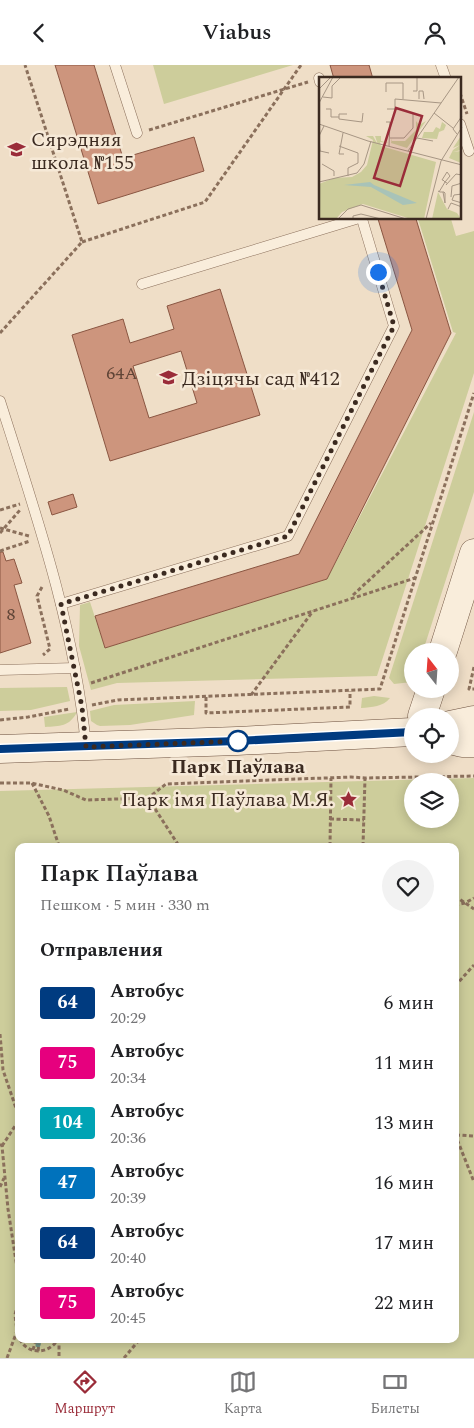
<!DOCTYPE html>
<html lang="ru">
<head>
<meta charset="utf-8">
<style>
	body { margin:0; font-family:Spectral,serif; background:#f2f2f2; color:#202124; height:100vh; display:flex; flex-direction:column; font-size:19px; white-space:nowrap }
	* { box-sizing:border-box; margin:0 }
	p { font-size:16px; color:#757577 }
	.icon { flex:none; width:28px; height:28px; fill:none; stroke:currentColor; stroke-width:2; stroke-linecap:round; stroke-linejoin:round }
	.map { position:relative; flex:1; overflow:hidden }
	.side { position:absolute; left:15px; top:778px; width:444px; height:500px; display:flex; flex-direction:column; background:#fff; border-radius:10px; box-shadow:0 2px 12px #0003 }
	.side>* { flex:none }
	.badge { padding:0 10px; border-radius:4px; font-size:18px; line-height:32px }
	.needle { width:32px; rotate:343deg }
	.buttons { position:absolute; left:404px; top:578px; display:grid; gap:10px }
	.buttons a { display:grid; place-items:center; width:55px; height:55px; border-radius:50%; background:#fff; box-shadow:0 2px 12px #0003; font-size:25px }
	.you { position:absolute; width:25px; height:25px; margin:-12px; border:4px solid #fff; border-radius:50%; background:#1a73e8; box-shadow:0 0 0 8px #1a73e833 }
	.map>.badge { position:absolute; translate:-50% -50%; box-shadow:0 0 0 2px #fff }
	h2 { padding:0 25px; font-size:19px; line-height:45px }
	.round { display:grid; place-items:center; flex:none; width:52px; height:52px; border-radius:26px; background:#f2f2f2 }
	.overview { display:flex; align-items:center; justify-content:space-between; height:85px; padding:0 25px }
	h1 { font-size:24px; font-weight:600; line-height:38px }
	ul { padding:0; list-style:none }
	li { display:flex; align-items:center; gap:15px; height:60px; padding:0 25px }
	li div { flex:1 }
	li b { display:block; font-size:19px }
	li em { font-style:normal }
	li .badge { min-width:55px; font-weight:700; text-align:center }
	header { display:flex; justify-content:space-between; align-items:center; height:65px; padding:0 25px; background:#fff; font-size:22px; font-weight:600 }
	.tab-bar { display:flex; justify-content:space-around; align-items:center; height:70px; border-top:1px solid #e0e0e0; background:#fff; font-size:14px; color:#757577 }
	.tab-bar a { display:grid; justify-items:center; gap:2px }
	.tab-bar .on { color:#9a2c39 }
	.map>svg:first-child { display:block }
	.green { fill:#cdcd9b; fill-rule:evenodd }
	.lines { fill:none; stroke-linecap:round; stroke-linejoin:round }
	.stream { stroke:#6e9185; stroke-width:5 }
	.building { fill:#cd957d; stroke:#8a5642; fill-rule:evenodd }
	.service-casing { stroke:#8b705c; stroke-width:11 }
	.secondary-casing { stroke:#6d513f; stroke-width:29 }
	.path { stroke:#8b705c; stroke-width:3; stroke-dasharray:4 2.5; stroke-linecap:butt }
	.service { stroke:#f9eddb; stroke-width:10 }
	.secondary { stroke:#f9eddb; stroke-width:28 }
	.line-casing { stroke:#fff; stroke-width:11 }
	.line { stroke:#003b80; stroke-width:8 }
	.walk { stroke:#3b2a20; stroke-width:5; stroke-dasharray:0 9 }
	.stop-dot { fill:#fff; stroke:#003b80; stroke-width:2.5 }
	.labels { text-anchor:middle; stroke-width:5; stroke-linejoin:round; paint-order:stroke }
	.number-label { font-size:18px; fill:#604537 }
	.poi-label { font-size:20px; fill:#3b2a20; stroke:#f6e9d7; text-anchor:start }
	.stop-label { font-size:20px; font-weight:bold; fill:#3b2a20; stroke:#f6e9d7 }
	.inset-road { fill:none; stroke:#a79684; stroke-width:1 }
	.view { fill:#9a2c39; fill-opacity:0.15; stroke:#9a2c39; stroke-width:2.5 }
	.inset-edge { fill:none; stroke:#3b2a20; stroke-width:2.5 }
</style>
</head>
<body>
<header><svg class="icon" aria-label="back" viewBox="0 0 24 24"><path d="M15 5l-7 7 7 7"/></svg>Viabus<svg class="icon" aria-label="person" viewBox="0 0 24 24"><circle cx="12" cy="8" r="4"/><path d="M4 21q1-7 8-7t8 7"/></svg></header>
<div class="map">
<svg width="474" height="1293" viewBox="0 0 474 1293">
	<rect width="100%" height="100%" fill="#efdec7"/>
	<g class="green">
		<polygon points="153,0 293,0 164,39"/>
		<polygon points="418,154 451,154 456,171 474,166 474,308 377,611 117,618 91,625 79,581 80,540 90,537 105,583 327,514 456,268 453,267"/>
		<polygon points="474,347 474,427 423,586 412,586 412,617 394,619 389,613"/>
		<polygon points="67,622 70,636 31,645 0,646 0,623"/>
		<path d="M374,631l16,2c-7,9 -18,9 -29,10l1,-10z"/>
		<polygon points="195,636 194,650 130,660 100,661 97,660 91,656 90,646 114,640"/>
		<path d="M77,647c-8,15 -17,14 -32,15l-1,-10z"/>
		<path d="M474,713v580h-474v-567zM412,716h38v38h-38zM19,781h436v493h-436z"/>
	</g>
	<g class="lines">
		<polyline class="stream" points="38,1280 39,1274"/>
	</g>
	<g class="building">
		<polygon points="55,0 94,0 123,93 194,72 204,106 98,139"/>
		<polygon points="330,0 369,0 373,14 334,14"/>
		<polygon points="378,154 416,154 451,268 327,514 105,583 95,551 299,489 412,265"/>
		<path d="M220,224l40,126 -150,46 -38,-126 51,-16 7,24 44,-14 -7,-23zM181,286l16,52 -48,15 -16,-52z"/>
		<polygon points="73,429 77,442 52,450 48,437"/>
		<polygon points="0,487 3,487 6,496 14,494 22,518 14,520 31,578 0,588"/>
	</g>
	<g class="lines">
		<defs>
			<g id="service">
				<polyline points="115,0 137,68"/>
				<polyline points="441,0 446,14"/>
				<polyline points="319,13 320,17"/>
				<polyline points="460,59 469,86"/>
				<polyline points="142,219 356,154"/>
				<path d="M0,336c36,113 75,227 86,345"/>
				<polyline points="61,539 288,471 394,261 362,154"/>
				<polyline points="0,605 75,603"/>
			</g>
			<g id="secondary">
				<polyline points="443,586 474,488"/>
				<polyline points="422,651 431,624"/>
				<polyline points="450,660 474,655"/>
				<polyline points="450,675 462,678 474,678"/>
				<polyline points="0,684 237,676 412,667"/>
			</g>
		</defs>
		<use href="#service" class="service-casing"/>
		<use href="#secondary" class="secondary-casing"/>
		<g class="path">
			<polyline points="460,28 467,49"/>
			<polyline points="149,65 308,17"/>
			<polyline points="82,177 205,137 301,0"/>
			<polyline points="0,268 82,177 25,0"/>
			<polyline points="0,445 20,439"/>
			<polyline points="0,463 29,471"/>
			<polyline points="0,468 20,445"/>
			<polyline points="0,486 30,476"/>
			<polyline points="42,522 37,531 50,584 43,590"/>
			<polyline points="353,530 431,458"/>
			<polyline points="474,602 469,624 474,624"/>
			<polyline points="91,618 415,513"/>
			<polyline points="251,630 313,546"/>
			<polyline points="206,632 206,648 350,642 350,626"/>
			<polyline points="92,640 118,635 380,624 474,328"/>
			<polyline points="0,655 28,652 69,644"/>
			<polyline points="0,718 31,718 63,725 86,735 148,733 166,719 351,712 365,713 474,711"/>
			<polyline points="32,718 49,751 59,781"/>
			<polyline points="148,733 179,781"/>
			<polyline points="330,754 364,755"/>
			<polyline points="330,781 331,713"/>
			<polyline points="363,781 365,713"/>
			<polyline points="455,831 474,844"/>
			<polyline points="455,840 465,838 474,833"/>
			<polyline points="455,921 474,900"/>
			<polyline points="0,969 3,1005 19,1052"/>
			<polyline points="455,1069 474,1117"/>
			<polyline points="456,1070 474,1071"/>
			<polyline points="0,1079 2,1081 8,1144 18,1209 19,1224"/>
			<polyline points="2,1081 19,1055"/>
			<polyline points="0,1122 4,1113"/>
			<path d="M20,1274c5,12 21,16 32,7 3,-2 4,-5 6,-7"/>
			<polyline points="59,1274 59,1293"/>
			<polyline points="33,1285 35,1278"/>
			<polyline points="38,1286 39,1279"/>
			<polyline points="7,1293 17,1266 15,1250 19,1232"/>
			<polyline points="124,1293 140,1274"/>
		</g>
		<use href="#service" class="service"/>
		<use href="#secondary" class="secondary"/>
	</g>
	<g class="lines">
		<defs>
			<polyline id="line" points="0,684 237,676 412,667"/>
		</defs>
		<use href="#line" class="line-casing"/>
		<use href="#line" class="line"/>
		<polyline class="walk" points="238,676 86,682 82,642 61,539 288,471 394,261 378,207"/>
	</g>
	<defs>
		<symbol id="school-bare" viewBox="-9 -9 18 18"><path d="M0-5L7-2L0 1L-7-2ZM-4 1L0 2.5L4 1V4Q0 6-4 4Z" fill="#9a2c39" stroke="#f6e9d7" stroke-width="2.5" paint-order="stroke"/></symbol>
		<symbol id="sight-bare" viewBox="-9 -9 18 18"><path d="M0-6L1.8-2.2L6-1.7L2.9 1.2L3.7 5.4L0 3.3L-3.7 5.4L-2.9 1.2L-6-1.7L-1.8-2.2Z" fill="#9a2c39" stroke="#f6e9d7" stroke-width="2.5" paint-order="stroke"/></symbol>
	</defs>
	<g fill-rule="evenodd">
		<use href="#school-bare" x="4" y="72" width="25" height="25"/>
		<use href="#school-bare" x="156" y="300" width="25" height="25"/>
		<use href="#sight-bare" x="336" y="722" width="25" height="25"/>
	</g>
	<circle class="stop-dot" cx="238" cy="676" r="10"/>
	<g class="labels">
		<g class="number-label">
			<text x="122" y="314">64А</text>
			<text x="11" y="555">8</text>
		</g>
		<g class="poi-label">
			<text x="31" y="81">Сярэдняя<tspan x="31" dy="23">школа №155</tspan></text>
			<text x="182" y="320">Дзіцячы сад №412</text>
			<text x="334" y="741" text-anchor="end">Парк імя Паўлава М.Я.</text>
		</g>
		<g class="stop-label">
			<text x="238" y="708">Парк Паўлава</text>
		</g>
	</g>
	<g transform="translate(319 12)">
		<rect width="142" height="142" fill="#efdec7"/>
		<path d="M97,44l3,4 7,-4 -19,27 -16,-5 1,-5v3h13l11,-11zM123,45l4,3 -2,5 -5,2 -2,7 -15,-1 2,-6h9l3,-5 4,2zM47,59h7l5,9 -3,-9h6v5l8,2 -9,-1 1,4 55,16 -12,57h-13l-48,-15 -21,8 -6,7 -17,-1v-34l15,-6 18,-1 9,-5 6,-7 6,-25zM142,59v14l-8,2 8,-1v12l-12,-5 4,-8 7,-5 -7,3zM119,115l9,17 10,4 4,6h-29z" fill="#cdcd9b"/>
		<path d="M51,105l4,3 43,18 -14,2 -32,-18 -27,-2z" fill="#a8c3b8"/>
		<path class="inset-road" d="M109,0h18M0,12l12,-12M94,14h4v-14M67,15v-9h17v16M4,20l9,1v-12l9,-9M100,22v-8h4l1,8M0,26l14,-26M7,32h5v8h8M68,32h8v-10l46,4M115,36l19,15M28,37h-8v5l23,3 1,-9M67,45h4l-1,24M0,47l49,17 94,24M5,49l-5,10 1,15 9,2M24,56l-4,21h5M138,57l-4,-5 9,-13M71,61h14l9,-10v-14M98,61l16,3M20,69l19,7v10l-10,5v8M89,74l51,-74M3,87l12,7v5M0,105l38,-9 7,-9 7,-23M127,108l10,-11 6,1M119,114l2,1h4l1,1v10l-2,-11M120,115l6,-10 5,-6 -3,-4 -5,8h1l2,2 2,1M143,117l-8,1 -2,5 10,3M132,120l1,-11 10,-3M129,132l3,-6 11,4M19,142l10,-10 13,-4 45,14M34,142v-3l8,-2 20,5M107,142l15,-58 21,-34"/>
		<path class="view" d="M77,31l26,8 -22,70 -26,-8z"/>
		<rect width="142" height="142" class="inset-edge"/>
	</g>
</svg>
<div class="buttons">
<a><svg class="needle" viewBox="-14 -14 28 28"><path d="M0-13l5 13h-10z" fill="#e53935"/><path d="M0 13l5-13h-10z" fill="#757577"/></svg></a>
<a><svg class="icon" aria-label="locate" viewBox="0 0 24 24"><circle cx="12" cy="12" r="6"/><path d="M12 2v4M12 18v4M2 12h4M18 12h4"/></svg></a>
<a><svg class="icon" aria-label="layers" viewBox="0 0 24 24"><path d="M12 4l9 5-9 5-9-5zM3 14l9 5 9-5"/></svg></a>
</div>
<div class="you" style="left:378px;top:207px"></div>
<section class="side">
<div class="overview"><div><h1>Парк Паўлава</h1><p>Пешком · 5 мин · 330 m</p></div><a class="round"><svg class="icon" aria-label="heart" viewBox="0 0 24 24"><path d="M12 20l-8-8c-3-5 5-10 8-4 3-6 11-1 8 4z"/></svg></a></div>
<h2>Отправления</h2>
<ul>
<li><span class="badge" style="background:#003b80;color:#fff">64</span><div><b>Автобус</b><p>20:29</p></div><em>6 мин</em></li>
<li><span class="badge" style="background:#e6007e;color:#fff">75</span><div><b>Автобус</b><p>20:34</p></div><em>11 мин</em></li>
<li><span class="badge" style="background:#00a3b4;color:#fff">104</span><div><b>Автобус</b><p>20:36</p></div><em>13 мин</em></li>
<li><span class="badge" style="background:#0072bc;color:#fff">47</span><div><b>Автобус</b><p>20:39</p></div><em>16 мин</em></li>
<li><span class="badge" style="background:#003b80;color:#fff">64</span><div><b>Автобус</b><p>20:40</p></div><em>17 мин</em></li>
<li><span class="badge" style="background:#e6007e;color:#fff">75</span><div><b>Автобус</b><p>20:45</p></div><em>22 мин</em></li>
</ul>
</section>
</div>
<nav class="tab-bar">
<a class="on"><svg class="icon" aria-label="directions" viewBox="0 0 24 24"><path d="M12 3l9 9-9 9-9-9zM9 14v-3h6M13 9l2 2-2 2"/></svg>Маршрут</a>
<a><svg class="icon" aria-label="map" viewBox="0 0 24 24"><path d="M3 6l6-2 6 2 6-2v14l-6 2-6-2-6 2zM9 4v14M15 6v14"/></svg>Карта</a>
<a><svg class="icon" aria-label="tickets" viewBox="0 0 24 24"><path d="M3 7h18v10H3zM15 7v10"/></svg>Билеты</a>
</nav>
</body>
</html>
